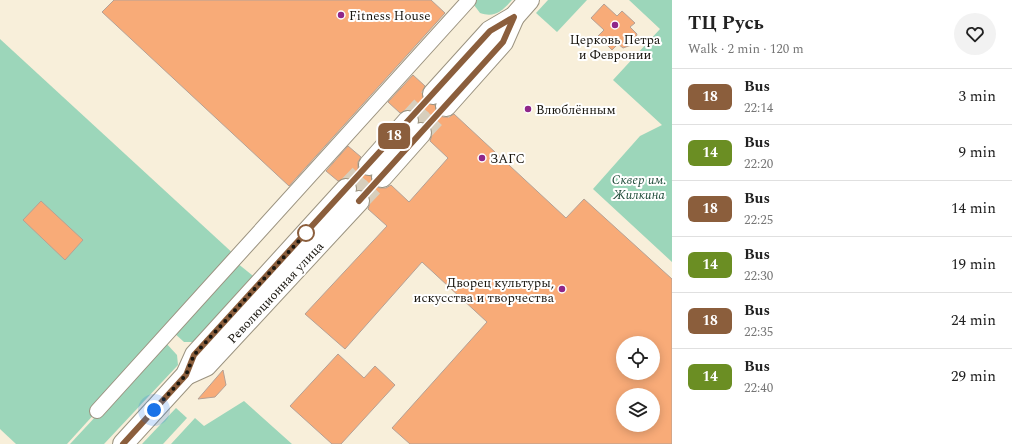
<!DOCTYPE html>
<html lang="en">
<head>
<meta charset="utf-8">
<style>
	body { margin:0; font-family:Spectral,serif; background:#f2f2f2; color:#222; height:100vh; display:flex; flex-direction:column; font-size:15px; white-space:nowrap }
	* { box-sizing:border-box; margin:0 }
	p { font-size:13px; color:#767676 }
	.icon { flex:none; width:22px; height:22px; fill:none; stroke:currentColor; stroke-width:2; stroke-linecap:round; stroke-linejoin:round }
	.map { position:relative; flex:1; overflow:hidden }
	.side { display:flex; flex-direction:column; background:#fff; width:340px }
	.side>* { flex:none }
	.badge { padding:0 8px; border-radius:6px; font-size:14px; line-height:26px }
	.fabs { position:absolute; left:616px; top:336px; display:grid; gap:8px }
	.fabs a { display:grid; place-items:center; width:44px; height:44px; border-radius:50%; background:#fff; box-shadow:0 2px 10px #0003; font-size:20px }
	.you { position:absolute; width:20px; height:20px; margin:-10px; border:3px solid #fff; border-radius:50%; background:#1a73e8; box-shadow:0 0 0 6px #1a73e833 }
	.map>.badge { position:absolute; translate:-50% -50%; box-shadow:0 0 0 2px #fff }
	.round { display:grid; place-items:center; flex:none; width:42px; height:42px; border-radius:21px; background:#f2f2f2 }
	.headline { display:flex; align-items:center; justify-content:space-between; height:68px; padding:0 16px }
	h1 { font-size:19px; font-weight:700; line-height:30px }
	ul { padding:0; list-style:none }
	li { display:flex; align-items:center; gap:12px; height:56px; padding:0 16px; border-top:1px solid #e0e0e0 }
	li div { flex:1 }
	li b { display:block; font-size:15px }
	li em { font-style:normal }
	li .badge { min-width:44px; font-weight:700; text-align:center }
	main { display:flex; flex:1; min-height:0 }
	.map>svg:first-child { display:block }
	.green { fill:#9cd6ba }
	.building { fill:#f8ab78; stroke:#b5a195; fill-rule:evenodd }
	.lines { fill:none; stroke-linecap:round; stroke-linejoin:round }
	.secondary-tunnel { stroke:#d7cebc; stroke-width:20; stroke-dasharray:20 10; stroke-linecap:butt }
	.street-casing { stroke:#9b9380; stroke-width:16 }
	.secondary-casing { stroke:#9b9380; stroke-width:22 }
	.street { stroke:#fff; stroke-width:14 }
	.secondary { stroke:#fff; stroke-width:20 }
	.line-casing { stroke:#fff; stroke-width:9 }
	.line { stroke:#8b5e3c; stroke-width:6 }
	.walk { stroke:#19160f; stroke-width:4; stroke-dasharray:0 7.2 }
	.poi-dot { fill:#8f268a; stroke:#fff; stroke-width:1.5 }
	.stop-dot { fill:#fff; stroke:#8b5e3c; stroke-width:2 }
	.labels { text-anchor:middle; stroke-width:4; stroke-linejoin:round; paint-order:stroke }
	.poi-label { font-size:13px; fill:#19160f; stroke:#fff; text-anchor:start }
	.park-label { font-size:13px; font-style:italic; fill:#234e3c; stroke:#fff }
	.street-label { font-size:13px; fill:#19160f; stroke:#fff }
</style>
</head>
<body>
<main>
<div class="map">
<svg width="672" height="444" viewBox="0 0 672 444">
	<rect width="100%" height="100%" fill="#f8efda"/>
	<g class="green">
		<path d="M475,0h37c-10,11 -17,18 -32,13l-6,-8z"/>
		<polygon points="548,0 587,0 557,32 536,13"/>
		<polygon points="629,0 672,0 672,262 593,189 640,136 662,125 613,80 660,29"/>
		<polygon points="0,39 237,257 67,444 16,444 0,429"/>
		<polygon points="237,263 257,279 197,342 184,342 173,332"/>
		<polygon points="165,342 177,355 178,365 104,444 70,444"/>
		<polygon points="244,401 292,444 171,444 195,418 204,426"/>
		<polygon points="176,408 187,418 163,444 142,444"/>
	</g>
	<g class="building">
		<polygon points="114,0 431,0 445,13 289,186 102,12"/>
		<polygon points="604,4 617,16 622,11 635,23 630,27 637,34 634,44 623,48 618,44 612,50 598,36 604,30 591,18"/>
		<path d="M413,75l12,11 -3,6 3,10 10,3 3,9 5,3h6l5,-3 112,104 18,-19 88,80v165h-262l-18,-16 95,-106 -65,-60 -77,87 -40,-35 82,-88 -19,-17 2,-6v-6l-4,-5 -9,-2 -3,-9 -6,-3 -10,3 -12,-10 22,-25 13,11 -3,5v7l4,5 9,2 3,9 6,3h6l5,-3 18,17 39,-44 -18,-17 2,-6 -3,-10 -10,-3 -4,-10 -5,-2 -10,3 -12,-11zM623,343h30v30h-30zM623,395h30v30h-30z"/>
		<polygon points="41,201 83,240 65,260 23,220"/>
		<polygon points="338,354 364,378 375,366 395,385 341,444 332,444 290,406"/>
		<polygon points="223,370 226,385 215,397 198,399"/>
	</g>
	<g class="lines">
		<g class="secondary-tunnel">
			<polyline points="408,121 433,94"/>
			<polyline points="421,133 446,106"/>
			<polyline points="346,189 369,165"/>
			<polyline points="359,201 382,177"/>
		</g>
		<defs>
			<polyline id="street" points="97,411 469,0"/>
			<g id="secondary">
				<polyline points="433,94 490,31 514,17 529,0"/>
				<polyline points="446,106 503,42 514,17"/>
				<polyline points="369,165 408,121"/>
				<polyline points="382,177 421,133"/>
				<polyline points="186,375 206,366 359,201"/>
				<polyline points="123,444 186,375 195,355 346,189"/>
			</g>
		</defs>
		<use href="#street" class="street-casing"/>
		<use href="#secondary" class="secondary-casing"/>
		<use href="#street" class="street"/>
		<use href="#secondary" class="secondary"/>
	</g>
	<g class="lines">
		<defs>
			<polyline id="line" points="123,444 186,375 194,355 490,31 514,17 503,42 359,201"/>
		</defs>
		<use href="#line" class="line-casing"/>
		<use href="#line" class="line"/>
		<polyline class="walk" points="154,410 186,375 194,355 306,233"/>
	</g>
	<g class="poi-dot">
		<circle cx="341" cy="15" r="4"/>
		<circle cx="615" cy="25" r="4"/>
		<circle cx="528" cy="109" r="4"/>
		<circle cx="482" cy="158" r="4"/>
		<circle cx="562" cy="289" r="4"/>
	</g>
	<circle class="stop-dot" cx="306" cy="233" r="8"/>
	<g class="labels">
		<g class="poi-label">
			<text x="349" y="20">Fitness House</text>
			<text x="615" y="44" text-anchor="middle">Церковь Петра<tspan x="615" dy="15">и Февронии</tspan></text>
			<text x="536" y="114">Влюблённым</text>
			<text x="490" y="163">ЗАГС</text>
			<text x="554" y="287" text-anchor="end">Дворец культуры,<tspan x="554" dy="15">искусства и творчества</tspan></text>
		</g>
		<g class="park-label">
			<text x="639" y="184">Сквер им.<tspan x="639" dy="15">Жилкина</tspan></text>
		</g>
		<g class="street-label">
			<text transform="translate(275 292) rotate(-47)" y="5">Революционная улица</text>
		</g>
	</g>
</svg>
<div class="fabs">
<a><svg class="icon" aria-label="locate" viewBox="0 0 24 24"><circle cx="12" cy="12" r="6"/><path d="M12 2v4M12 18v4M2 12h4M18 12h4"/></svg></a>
<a><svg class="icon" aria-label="layers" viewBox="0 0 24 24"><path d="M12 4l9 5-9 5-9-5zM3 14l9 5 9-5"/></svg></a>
</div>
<div class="you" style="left:154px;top:410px"></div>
<b class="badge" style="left:394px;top:136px;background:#8b5e3c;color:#fff">18</b>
</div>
<section class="side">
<div class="headline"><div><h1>ТЦ Русь</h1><p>Walk · 2 min · 120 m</p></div><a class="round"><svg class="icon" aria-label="heart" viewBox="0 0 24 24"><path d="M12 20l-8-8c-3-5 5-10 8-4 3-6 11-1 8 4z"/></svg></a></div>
<ul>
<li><span class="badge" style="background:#8b5e3c;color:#fff">18</span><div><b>Bus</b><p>22:14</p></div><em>3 min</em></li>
<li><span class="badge" style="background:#6b8e23;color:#fff">14</span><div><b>Bus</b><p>22:20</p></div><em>9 min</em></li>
<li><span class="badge" style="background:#8b5e3c;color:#fff">18</span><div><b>Bus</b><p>22:25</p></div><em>14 min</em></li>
<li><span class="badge" style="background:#6b8e23;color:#fff">14</span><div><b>Bus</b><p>22:30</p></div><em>19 min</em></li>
<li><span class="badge" style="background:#8b5e3c;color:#fff">18</span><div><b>Bus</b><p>22:35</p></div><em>24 min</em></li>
<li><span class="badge" style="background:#6b8e23;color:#fff">14</span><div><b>Bus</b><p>22:40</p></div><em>29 min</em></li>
</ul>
</section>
</main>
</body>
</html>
